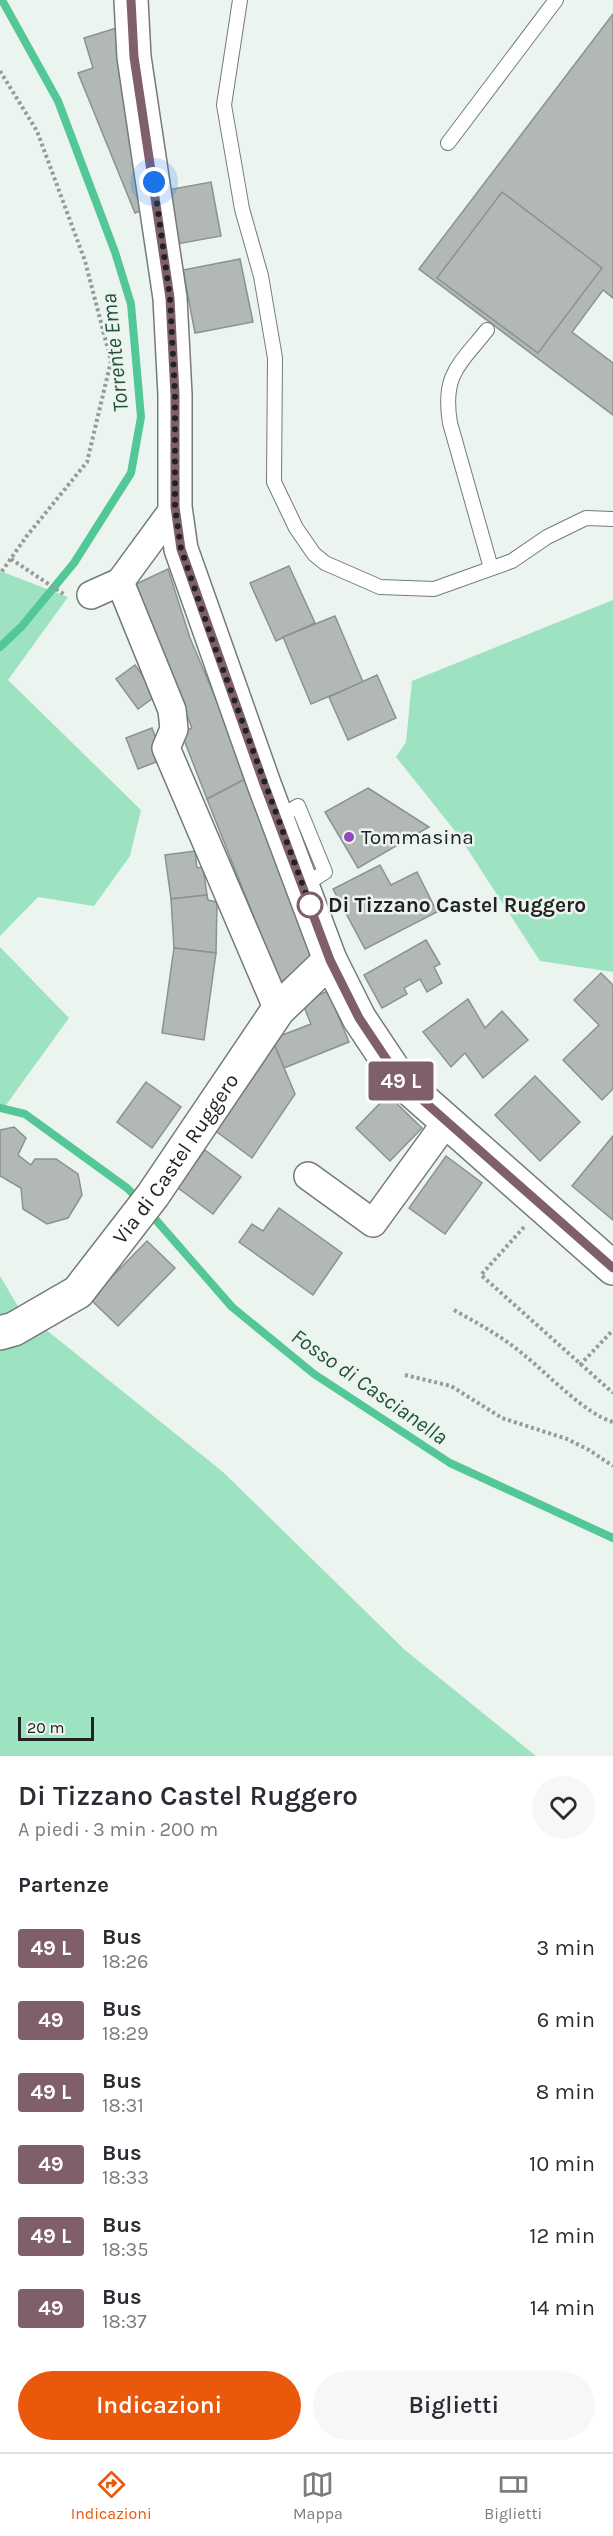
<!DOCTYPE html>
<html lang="it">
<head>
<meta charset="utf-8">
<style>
	body { margin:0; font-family:Karla,sans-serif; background:#f7f7f7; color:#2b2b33; height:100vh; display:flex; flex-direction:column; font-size:22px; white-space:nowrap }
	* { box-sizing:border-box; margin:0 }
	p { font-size:20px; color:#7c7c81 }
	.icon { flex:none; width:33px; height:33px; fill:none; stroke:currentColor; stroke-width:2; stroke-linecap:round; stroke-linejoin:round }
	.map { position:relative; height:1756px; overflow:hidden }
	.sheet { display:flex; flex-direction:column; background:#fff; flex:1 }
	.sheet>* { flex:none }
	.badge { padding:0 12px; border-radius:4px; font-size:21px; line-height:39px }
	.scale { position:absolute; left:18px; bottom:15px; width:76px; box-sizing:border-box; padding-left:6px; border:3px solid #212322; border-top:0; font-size:16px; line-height:21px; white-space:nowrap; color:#212322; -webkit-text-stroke:4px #ecf4f0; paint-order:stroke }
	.you { position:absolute; width:30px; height:30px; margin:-15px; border:4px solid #fff; border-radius:50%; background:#1a73e8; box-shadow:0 0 0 9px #1a73e833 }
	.map>.badge { position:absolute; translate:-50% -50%; box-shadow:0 0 0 3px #fff }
	h2 { padding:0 18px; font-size:22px; line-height:54px }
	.round { display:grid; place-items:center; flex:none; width:63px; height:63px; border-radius:32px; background:#f7f7f7 }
	.headline { display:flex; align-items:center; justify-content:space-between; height:102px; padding:0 18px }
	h1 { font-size:28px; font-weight:600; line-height:45px }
	.action { display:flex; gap:12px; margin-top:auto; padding:12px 18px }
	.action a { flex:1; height:69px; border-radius:36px; background:#ea580c; color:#fff; font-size:24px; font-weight:600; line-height:69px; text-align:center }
	.action a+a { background:#f7f7f7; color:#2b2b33 }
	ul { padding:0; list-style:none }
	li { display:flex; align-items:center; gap:18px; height:72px; padding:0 18px }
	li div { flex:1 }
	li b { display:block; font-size:22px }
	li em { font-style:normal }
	li .badge { min-width:66px; font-weight:700; text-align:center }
	.tab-bar { display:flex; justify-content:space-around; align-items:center; height:84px; border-top:2px solid #e1e1e2; background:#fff; font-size:16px; color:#7c7c81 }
	.tab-bar a { display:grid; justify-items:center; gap:3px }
	.tab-bar .on { color:#ea580c }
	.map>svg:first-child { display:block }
	.green { fill:#9ee3c1 }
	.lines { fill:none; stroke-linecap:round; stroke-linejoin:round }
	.stream { stroke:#53c896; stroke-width:8 }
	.building { fill:#b2b9b5; stroke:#8b928f; stroke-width:1.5 }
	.service-casing { stroke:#747b77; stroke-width:16 }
	.minor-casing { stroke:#747b77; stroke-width:30 }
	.tertiary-casing { stroke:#747b77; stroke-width:36 }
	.secondary-casing { stroke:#747b77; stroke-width:36 }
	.path { stroke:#959b98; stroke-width:4; stroke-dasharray:3 3; stroke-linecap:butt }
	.service { stroke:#fff; stroke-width:14 }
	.minor { stroke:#fff; stroke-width:27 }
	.tertiary { stroke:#fff; stroke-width:33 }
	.secondary { stroke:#fff; stroke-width:33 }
	.line-casing { stroke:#fff; stroke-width:14 }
	.line { stroke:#805f6d; stroke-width:9 }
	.walk { stroke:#212322; stroke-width:6; stroke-dasharray:0 10.8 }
	.poi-dot { fill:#9449bb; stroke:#ecf4f0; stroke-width:2 }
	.stop-dot { fill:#fff; stroke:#805f6d; stroke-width:3 }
	.labels { text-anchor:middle; stroke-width:5; stroke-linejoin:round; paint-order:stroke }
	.poi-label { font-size:21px; fill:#212322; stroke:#ecf4f0; text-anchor:start }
	.stop-label { font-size:21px; font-weight:bold; fill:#212322; stroke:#ecf4f0; text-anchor:start }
	.street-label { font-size:21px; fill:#212322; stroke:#ecf4f0 }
	.water-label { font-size:22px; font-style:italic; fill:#22513c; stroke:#ecf4f0 }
</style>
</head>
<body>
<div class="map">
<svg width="613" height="1756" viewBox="0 0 613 1756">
	<rect width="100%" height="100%" fill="#ecf4f0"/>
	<g class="green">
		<polygon points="0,571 68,597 8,680 141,810 130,856 94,906 38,897 0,936"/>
		<polygon points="613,600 613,972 540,961 459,836 396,757 406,742 412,681"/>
		<polygon points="0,947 69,1018 6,1105 0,1108"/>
		<polygon points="0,1276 19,1308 223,1472 405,1650 536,1756 0,1756"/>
	</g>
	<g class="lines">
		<g class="stream">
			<polyline points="0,647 22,626 74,563 131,473 141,417 131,304 115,252 58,101 2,0"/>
			<polyline points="0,1108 25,1114 127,1188 139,1200"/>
			<polyline points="149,1212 232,1307 314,1374 450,1463 613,1538"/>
		</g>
	</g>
	<g class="building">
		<polygon points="613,14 613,298 603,290 572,332 613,363 613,415 419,269"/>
		<polygon points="123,26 148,208 135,213 78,73 93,68 84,38"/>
		<polygon points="211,182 221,236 177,244 167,190"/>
		<polygon points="502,192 602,268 538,353 437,278"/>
		<polygon points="240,259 253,322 195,333 183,270"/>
		<polygon points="289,566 315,623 276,641 250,583"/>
		<polygon points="168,569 190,638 249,777 207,799 181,732 192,728 134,585"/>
		<polygon points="335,616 363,682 311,704 283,637"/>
		<polygon points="135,665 157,695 138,709 116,679"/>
		<polygon points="377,675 396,718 348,740 329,697"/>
		<polygon points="152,728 164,759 138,769 126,738"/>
		<polygon points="249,777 320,953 280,983 207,799"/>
		<polygon points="368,788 429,827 358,868 325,812"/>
		<polygon points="195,851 197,868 203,867 207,895 171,899 165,855"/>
		<polygon points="380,865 391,885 417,872 437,912 365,949 333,889"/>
		<polygon points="207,895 208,900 217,902 216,953 174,948 171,899"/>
		<polygon points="426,940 440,964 434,967 442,983 427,992 420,979 404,988 407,994 382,1008 364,975"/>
		<polygon points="174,948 216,953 204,1040 162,1033"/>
		<polygon points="601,973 613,985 613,1089 602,1100 563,1060 599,1025 574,1000"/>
		<polygon points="328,991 349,1042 284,1068 272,1039 311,1024 302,1002"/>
		<polygon points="468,999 485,1028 502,1011 528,1040 483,1078 465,1053 451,1067 423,1032"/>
		<polygon points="272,1039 295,1094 252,1158 213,1129"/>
		<polygon points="535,1076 580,1122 540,1161 495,1115"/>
		<polygon points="146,1082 181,1107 152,1148 117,1122"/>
		<polygon points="388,1095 422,1128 390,1161 356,1128"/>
		<polygon points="14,1127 26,1138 18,1155 31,1165 35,1159 56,1159 78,1174 82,1195 68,1218 47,1224 23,1209 21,1188 0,1176 0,1130"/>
		<polygon points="613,1136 613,1220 572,1186"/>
		<polygon points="205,1150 241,1177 213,1214 177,1187"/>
		<polygon points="446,1156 482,1183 445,1234 409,1208"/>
		<polygon points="279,1208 342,1253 313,1295 239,1242 252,1224 263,1231"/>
		<polygon points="147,1241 175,1268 118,1326 90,1299"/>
	</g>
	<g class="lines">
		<defs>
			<g id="service">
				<polyline points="240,0 224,105 242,209 261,276 275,358 274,482 296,528 314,554 325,563 380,587 434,589 512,561 547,537 586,518 613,519"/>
				<polyline points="448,143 556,0"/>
				<path d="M487,330c-28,35 -45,45 -37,93l41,145"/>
				<polyline points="277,818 298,806 325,872 303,886"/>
			</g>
			<g id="minor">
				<polyline points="120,582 172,710 174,729 166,748 278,1010"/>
				<polyline points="91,595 120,582 175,507"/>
				<polyline points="308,1176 373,1223 447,1121"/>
			</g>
			<g id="tertiary">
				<path id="s1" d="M0,1333l14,-4 64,-37 75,-97 125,-185 52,-50"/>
			</g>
			<polyline id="secondary" points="131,0 134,57 170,298 175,395 175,507 181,549 264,784 330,960 359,1018 401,1081 613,1268"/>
		</defs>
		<use href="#service" class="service-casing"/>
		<use href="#minor" class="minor-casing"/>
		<use href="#tertiary" class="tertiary-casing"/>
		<use href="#secondary" class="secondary-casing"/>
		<g class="path">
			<polyline points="0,71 37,131 85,261 111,361 87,462 26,537 0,574"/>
			<polyline points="11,559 65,595"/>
			<polyline points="524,1227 481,1275 613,1393"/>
			<path d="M454,1310c25,14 49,27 70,45 24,19 61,59 89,67"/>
			<polyline points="580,1365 613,1330"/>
			<polyline points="405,1375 451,1386 502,1418 567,1439 589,1450 613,1466"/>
		</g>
		<use href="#service" class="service"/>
		<use href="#minor" class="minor"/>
		<use href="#tertiary" class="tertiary"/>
		<use href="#secondary" class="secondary"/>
	</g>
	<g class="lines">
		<defs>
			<polyline id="line" points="131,0 134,57 170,298 175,395 175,507 181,549 264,784 330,960 359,1018 401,1081 613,1268"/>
		</defs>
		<use href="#line" class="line-casing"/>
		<use href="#line" class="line"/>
		<polyline class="walk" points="154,182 170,298 175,395 175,507 181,549 214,645 310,905"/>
	</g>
	<circle class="poi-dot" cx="349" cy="837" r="6"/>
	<circle class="stop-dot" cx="310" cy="905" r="12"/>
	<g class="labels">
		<g class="poi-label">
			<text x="361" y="844">Tommasina</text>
		</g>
		<g class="stop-label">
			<text x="328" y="912">Di Tizzano Castel Ruggero</text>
		</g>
		<g class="street-label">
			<text dy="7" stroke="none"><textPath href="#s1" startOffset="254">Via di Castel Ruggero</textPath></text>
		</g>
		<g class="water-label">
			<text transform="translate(114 353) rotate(-96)" y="8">Torrente Ema</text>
			<text transform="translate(370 1386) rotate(35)" y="8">Fosso di Cascianella</text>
		</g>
	</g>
</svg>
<div class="scale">20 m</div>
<div class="you" style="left:154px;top:182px"></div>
<b class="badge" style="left:401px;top:1081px;background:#805f6d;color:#fff">49 L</b>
</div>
<section class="sheet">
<div class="headline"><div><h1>Di Tizzano Castel Ruggero</h1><p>A piedi · 3 min · 200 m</p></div><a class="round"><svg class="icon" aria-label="heart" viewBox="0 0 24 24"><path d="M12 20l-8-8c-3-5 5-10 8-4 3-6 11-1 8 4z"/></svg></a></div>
<h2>Partenze</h2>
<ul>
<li><span class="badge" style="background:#805f6d;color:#fff">49 L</span><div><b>Bus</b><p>18:26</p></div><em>3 min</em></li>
<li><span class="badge" style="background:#805f6d;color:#fff">49</span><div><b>Bus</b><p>18:29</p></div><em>6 min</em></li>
<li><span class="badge" style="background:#805f6d;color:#fff">49 L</span><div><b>Bus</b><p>18:31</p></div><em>8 min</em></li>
<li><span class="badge" style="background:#805f6d;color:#fff">49</span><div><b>Bus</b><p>18:33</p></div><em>10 min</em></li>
<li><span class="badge" style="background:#805f6d;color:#fff">49 L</span><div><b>Bus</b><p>18:35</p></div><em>12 min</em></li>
<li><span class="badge" style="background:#805f6d;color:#fff">49</span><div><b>Bus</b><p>18:37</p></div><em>14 min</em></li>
</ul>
<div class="action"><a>Indicazioni</a><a>Biglietti</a></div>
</section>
<nav class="tab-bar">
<a class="on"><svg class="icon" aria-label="directions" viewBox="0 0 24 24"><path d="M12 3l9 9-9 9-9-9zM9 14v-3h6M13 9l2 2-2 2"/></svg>Indicazioni</a>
<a><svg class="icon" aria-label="map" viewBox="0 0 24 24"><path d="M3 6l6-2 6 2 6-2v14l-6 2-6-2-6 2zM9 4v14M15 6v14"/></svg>Mappa</a>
<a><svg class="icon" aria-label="tickets" viewBox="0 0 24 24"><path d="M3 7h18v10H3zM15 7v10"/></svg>Biglietti</a>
</nav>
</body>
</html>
